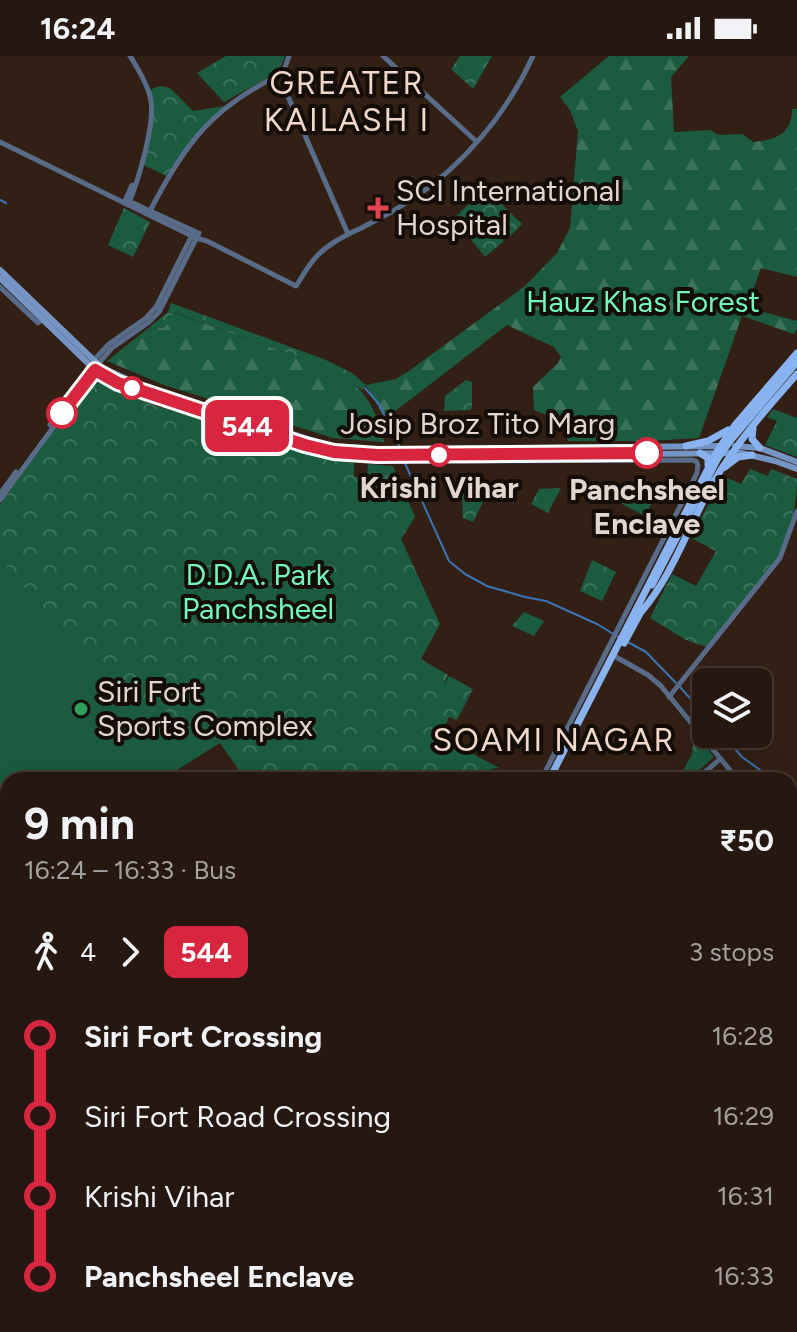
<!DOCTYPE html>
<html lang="en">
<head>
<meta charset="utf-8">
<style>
	body { margin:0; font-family:Figtree,sans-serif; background:#32251e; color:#f1f3f6; height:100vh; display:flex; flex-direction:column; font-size:30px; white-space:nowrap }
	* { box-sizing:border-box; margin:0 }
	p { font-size:26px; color:#a4a09f }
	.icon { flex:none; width:44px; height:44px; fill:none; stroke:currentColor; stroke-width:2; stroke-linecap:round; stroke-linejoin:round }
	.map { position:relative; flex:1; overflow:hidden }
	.details { position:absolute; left:0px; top:716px; width:798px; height:560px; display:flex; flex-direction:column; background:#261810; border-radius:24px 24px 0 0; box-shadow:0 8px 32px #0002,0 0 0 2px #423730 }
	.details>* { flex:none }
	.badge { padding:0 16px; border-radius:12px; font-size:28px; line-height:52px }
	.fabs { position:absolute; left:692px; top:612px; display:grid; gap:16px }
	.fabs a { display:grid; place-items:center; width:80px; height:80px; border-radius:12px; background:#261810; box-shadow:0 8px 32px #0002,0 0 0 2px #423730; font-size:40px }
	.map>.badge { position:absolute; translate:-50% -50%; box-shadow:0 0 0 4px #fff }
	.legs { display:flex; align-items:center; gap:12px; height:88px; padding:0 24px; font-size:26px }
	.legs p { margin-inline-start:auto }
	.overview { display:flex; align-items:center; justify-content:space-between; height:136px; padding:0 24px }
	h1 { font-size:44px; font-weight:700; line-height:60px }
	ul { padding:0 24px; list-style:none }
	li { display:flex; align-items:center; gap:28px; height:80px; font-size:30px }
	li i { display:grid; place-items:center; width:12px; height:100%; margin:0 10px; background:currentColor }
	li i::after { content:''; width:20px; height:20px; margin:-10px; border:6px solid; border-radius:50%; background:#261810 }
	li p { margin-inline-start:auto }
	li:first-child i { background:linear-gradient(#0000 50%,currentColor 0) }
	li:last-child i { background:linear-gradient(currentColor 50%,#0000 0) }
	.status { display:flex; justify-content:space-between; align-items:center; height:56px; padding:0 40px; background:#261810; direction:ltr }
	.status svg { height:22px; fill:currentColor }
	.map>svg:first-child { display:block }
	.forest { fill:url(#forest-firs) }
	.park { fill:url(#park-crowns) }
	.pitch { fill:#1b5b40 }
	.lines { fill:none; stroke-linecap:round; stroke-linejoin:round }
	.stream { stroke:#3b74b4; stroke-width:2 }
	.tertiary { stroke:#586c89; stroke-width:5 }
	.secondary { stroke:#7494c3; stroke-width:6 }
	.primary { stroke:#89b3f0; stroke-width:7 }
	.primary-bridge { stroke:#89b3f0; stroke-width:7 }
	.line-1-casing { stroke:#fff; stroke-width:18 }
	.line-1 { stroke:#d7263d; stroke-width:12 }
	.health-dot { fill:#e0444e; stroke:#140c07; stroke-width:3 }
	.stop-1-dot { fill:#fff; stroke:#d7263d; stroke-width:4 }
	.leisure-dot { fill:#2e9e5b; stroke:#140c07; stroke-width:3 }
	.labels { text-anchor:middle; stroke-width:8; stroke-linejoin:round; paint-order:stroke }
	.poi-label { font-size:30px; fill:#e2d6ce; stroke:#140c07; text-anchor:start }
	.park-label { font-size:30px; fill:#72f8bb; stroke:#140c07 }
	.street-label { font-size:30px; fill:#e2d6ce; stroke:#140c07 }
	.stop-label { font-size:30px; font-weight:bold; fill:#e2d6ce; stroke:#140c07 }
	.neighbourhood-label { font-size:32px; letter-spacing:2px; fill:#f2d8ca; stroke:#140c07 }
</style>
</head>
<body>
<div class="status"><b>16:24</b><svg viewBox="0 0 49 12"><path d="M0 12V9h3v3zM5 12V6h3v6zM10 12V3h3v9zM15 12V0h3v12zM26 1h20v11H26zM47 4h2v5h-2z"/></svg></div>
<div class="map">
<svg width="797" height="1276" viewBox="0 0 797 1276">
	<defs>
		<pattern id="forest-firs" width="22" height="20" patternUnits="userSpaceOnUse" patternTransform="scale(2)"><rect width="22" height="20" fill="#1b5b40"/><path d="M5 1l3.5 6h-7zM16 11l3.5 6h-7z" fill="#3c725a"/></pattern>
		<pattern id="park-crowns" width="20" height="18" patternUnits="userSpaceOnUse" patternTransform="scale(2)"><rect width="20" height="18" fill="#1b5b40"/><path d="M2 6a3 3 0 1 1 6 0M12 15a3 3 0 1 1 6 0" fill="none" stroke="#3c725a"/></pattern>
	</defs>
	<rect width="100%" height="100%" fill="#332015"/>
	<g class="forest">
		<path d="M609,0h80l-18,21 3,55 37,-2 7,5 25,-1 10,8c23,-2 39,-8 39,-33h5v168l-36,-9 -10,28v13l46,12v8l-3,5 -52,-18 -43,122 -50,3h-81l-7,-20 -27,-11 -1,-23 25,-24 3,-6 -7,-10 -47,-22 -122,94 -19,-34 30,-6 13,-8 116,-85 32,-33 13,-25 8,-97 -8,-21 -10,-13z"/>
		<path d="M173,256l160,58c33,19 42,36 51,72l-51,-4 -169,-53 -57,-24 39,-31 19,-3z"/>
	</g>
	<g class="park">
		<polygon points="226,0 283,0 285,1 278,16 224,46 197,17"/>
		<polygon points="460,0 492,0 473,33 451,13"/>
		<polygon points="160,30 170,32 193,55 225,50 195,79 167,120 141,108 153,59 149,34"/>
		<polygon points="486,133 522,168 507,183 503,179 501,182 504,185 485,201 457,166 460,163 456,159 460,158 460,156"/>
		<polygon points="124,152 150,166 133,201 108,189"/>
		<polygon points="171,247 326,304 352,317 366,329 362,334 333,314 174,256 165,271 146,274 168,256"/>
		<polygon points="89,323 156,350 354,407 354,421 367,420 368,408 393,410 415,461 401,483 440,568 421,603 448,619 443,631 449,620 473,633 457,664 449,661 442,677 443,682 499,712 491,713 485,724 246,724 220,687 102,619 0,504 0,449"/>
		<polygon points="466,324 472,326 472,352 470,354 444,355 445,340"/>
		<polygon points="773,353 797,362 797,401 765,389 777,365 767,361"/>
		<path d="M750,413l18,7 3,-7 26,10c0,27 -7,53 -19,78l-71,90 -21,-7 -36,-22 22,-44 24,12 20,-35 -25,-13 32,-62 18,8z"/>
		<polygon points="491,430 473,466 463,462 462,432"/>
		<polygon points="561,432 548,457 531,448 539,433"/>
		<polygon points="629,434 658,434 645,460 622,448"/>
		<polygon points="592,504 616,516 602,545 580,535"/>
		<polygon points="524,556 544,565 534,580 512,570"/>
		<polygon points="694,676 714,701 688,724 678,724 692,698"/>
		<polygon points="0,1248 8,1255 8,1268 22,1268 30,1274 35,1268 51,1268 65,1276 0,1276"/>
	</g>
	<polygon class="pitch" points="0,504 102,619 220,687 161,724 8,724 8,819 0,824"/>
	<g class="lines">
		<g class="stream">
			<polyline points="0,144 6,147"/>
			<polyline points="365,332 379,348 399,389"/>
			<polyline points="403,403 449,505 465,518 487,530 525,541 546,545 597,568 620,582"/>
			<polyline points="626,585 646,596 676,627"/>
			<polyline points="680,631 706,660"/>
			<polyline points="722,678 742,701 774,724"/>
			<polyline points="790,734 797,739"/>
			<polyline points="790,936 797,930"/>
		</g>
		<g class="tertiary">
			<polyline points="289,0 283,17 286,36 348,178"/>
			<polyline points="383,0 477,86"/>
			<path d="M0,86l196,96 11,3 89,45c7,-10 12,-21 21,-30 14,-15 33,-22 52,-32 14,-7 28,-15 42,-24 53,-35 96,-87 122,-144"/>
			<polyline points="124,147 132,129"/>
			<polyline points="133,147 196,176"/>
			<path d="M128,149c10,-23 27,-80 23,-104 -2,-13 -14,-34 -21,-45"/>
			<path d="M150,155c35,-68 62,-104 133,-138"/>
			<polyline points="0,231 38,267 43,263"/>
			<polyline points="94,304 109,288 146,262 156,251 194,175"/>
			<polyline points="98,308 112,292 149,266 159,256 199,177"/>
			<polyline points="50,369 86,318 90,310"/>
			<polyline points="459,400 459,405 691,404 696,405 698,409 697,417 541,724"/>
			<polyline points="0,438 16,416"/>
			<polyline points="0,444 95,314"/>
			<polyline points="616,601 648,619 661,630 738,724"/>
			<polyline points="669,641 780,502 797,455"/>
			<polyline points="696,724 720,703"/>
			<polyline points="790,776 797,781"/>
			<polyline points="790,863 797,847"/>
			<polyline points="790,1063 797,1064"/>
			<polyline points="0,1168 8,1155"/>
		</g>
		<g class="secondary">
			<polyline points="0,214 102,312 154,335 334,391 350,394 723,390"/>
			<polyline points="0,222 98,317 118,327 154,339"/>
			<polyline points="168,344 305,389 334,396 377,399 459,400 741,397 775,405 797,413"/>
			<polyline points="735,390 760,392 797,406"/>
			<polyline points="0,1123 8,1130"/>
			<polyline points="192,1268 207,1276"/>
			<polyline points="205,1268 220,1276"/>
			<polyline points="530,1268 534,1276"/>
			<polyline points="368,1276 383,1268"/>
		</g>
		<g class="primary">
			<polyline points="753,372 752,383 760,392"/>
			<polyline points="686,390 708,385 728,374"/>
			<polyline points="700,397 708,402 708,409"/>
			<polyline points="725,411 738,401 752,399"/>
			<path d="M642,555c32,-38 47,-87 72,-130 23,-39 53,-73 83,-107"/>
			<polyline points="624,587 643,552"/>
			<polyline points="549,724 716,397 735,369 797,297"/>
			<polyline points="261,1276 265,1268"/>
			<polyline points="272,1276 276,1268"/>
		</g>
		<polyline class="primary-bridge" points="652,529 718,402 731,384 797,306"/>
	</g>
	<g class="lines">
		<defs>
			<polyline id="line-1" points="62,357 95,314 118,327 305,389 334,396 377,399 647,397"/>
		</defs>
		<use href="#line-1" class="line-1-casing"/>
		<use href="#line-1" class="line-1"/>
	</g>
	<path class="health-dot" d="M374 140h8v8h8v8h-8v8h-8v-8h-8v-8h8z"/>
	<g class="stop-1-dot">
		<circle cx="132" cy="332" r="10"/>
		<circle cx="62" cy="357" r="14"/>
		<circle cx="647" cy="397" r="14"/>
		<circle cx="439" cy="399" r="10"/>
	</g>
	<circle class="leisure-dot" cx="81" cy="653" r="8"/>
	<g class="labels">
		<g class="poi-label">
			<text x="396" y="145">SCI International<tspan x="396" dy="34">Hospital</tspan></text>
			<text x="97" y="646">Siri Fort<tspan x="97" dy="34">Sports Complex</tspan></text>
		</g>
		<g class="park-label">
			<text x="643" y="256">Hauz Khas Forest</text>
			<text x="258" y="529">D.D.A. Park<tspan x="258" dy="34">Panchsheel</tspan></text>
		</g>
		<g class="street-label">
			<text x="478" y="378">Josip Broz Tito Marg</text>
		</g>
		<g class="stop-label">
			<text x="439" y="442">Krishi Vihar</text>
			<text x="647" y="444">Panchsheel<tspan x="647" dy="34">Enclave</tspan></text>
		</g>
		<g class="neighbourhood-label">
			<text x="347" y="38">GREATER<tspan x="347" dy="37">KAILASH I</tspan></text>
			<text x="554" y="695">SOAMI NAGAR</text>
		</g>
	</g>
</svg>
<div class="fabs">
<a><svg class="icon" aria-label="layers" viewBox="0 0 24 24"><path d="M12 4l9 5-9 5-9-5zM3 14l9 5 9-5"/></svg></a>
</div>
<b class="badge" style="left:247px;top:370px;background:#d7263d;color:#fff">544</b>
<section class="details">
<div class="overview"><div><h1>9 min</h1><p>16:24 – 16:33 · Bus</p></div><b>₹50</b></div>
<div class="legs"><svg class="icon" aria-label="walk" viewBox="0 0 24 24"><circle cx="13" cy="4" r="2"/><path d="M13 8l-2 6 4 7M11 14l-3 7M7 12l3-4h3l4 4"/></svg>4<svg class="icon" aria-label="forward" viewBox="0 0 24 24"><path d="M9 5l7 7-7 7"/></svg><b class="badge" style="background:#d7263d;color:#fff">544</b><p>3 stops</p></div>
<ul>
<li><i style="color:#d7263d"></i><b>Siri Fort Crossing</b><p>16:28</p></li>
<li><i style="color:#d7263d"></i><span>Siri Fort Road Crossing</span><p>16:29</p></li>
<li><i style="color:#d7263d"></i><span>Krishi Vihar</span><p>16:31</p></li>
<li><i style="color:#d7263d"></i><b>Panchsheel Enclave</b><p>16:33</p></li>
</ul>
</section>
</div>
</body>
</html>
